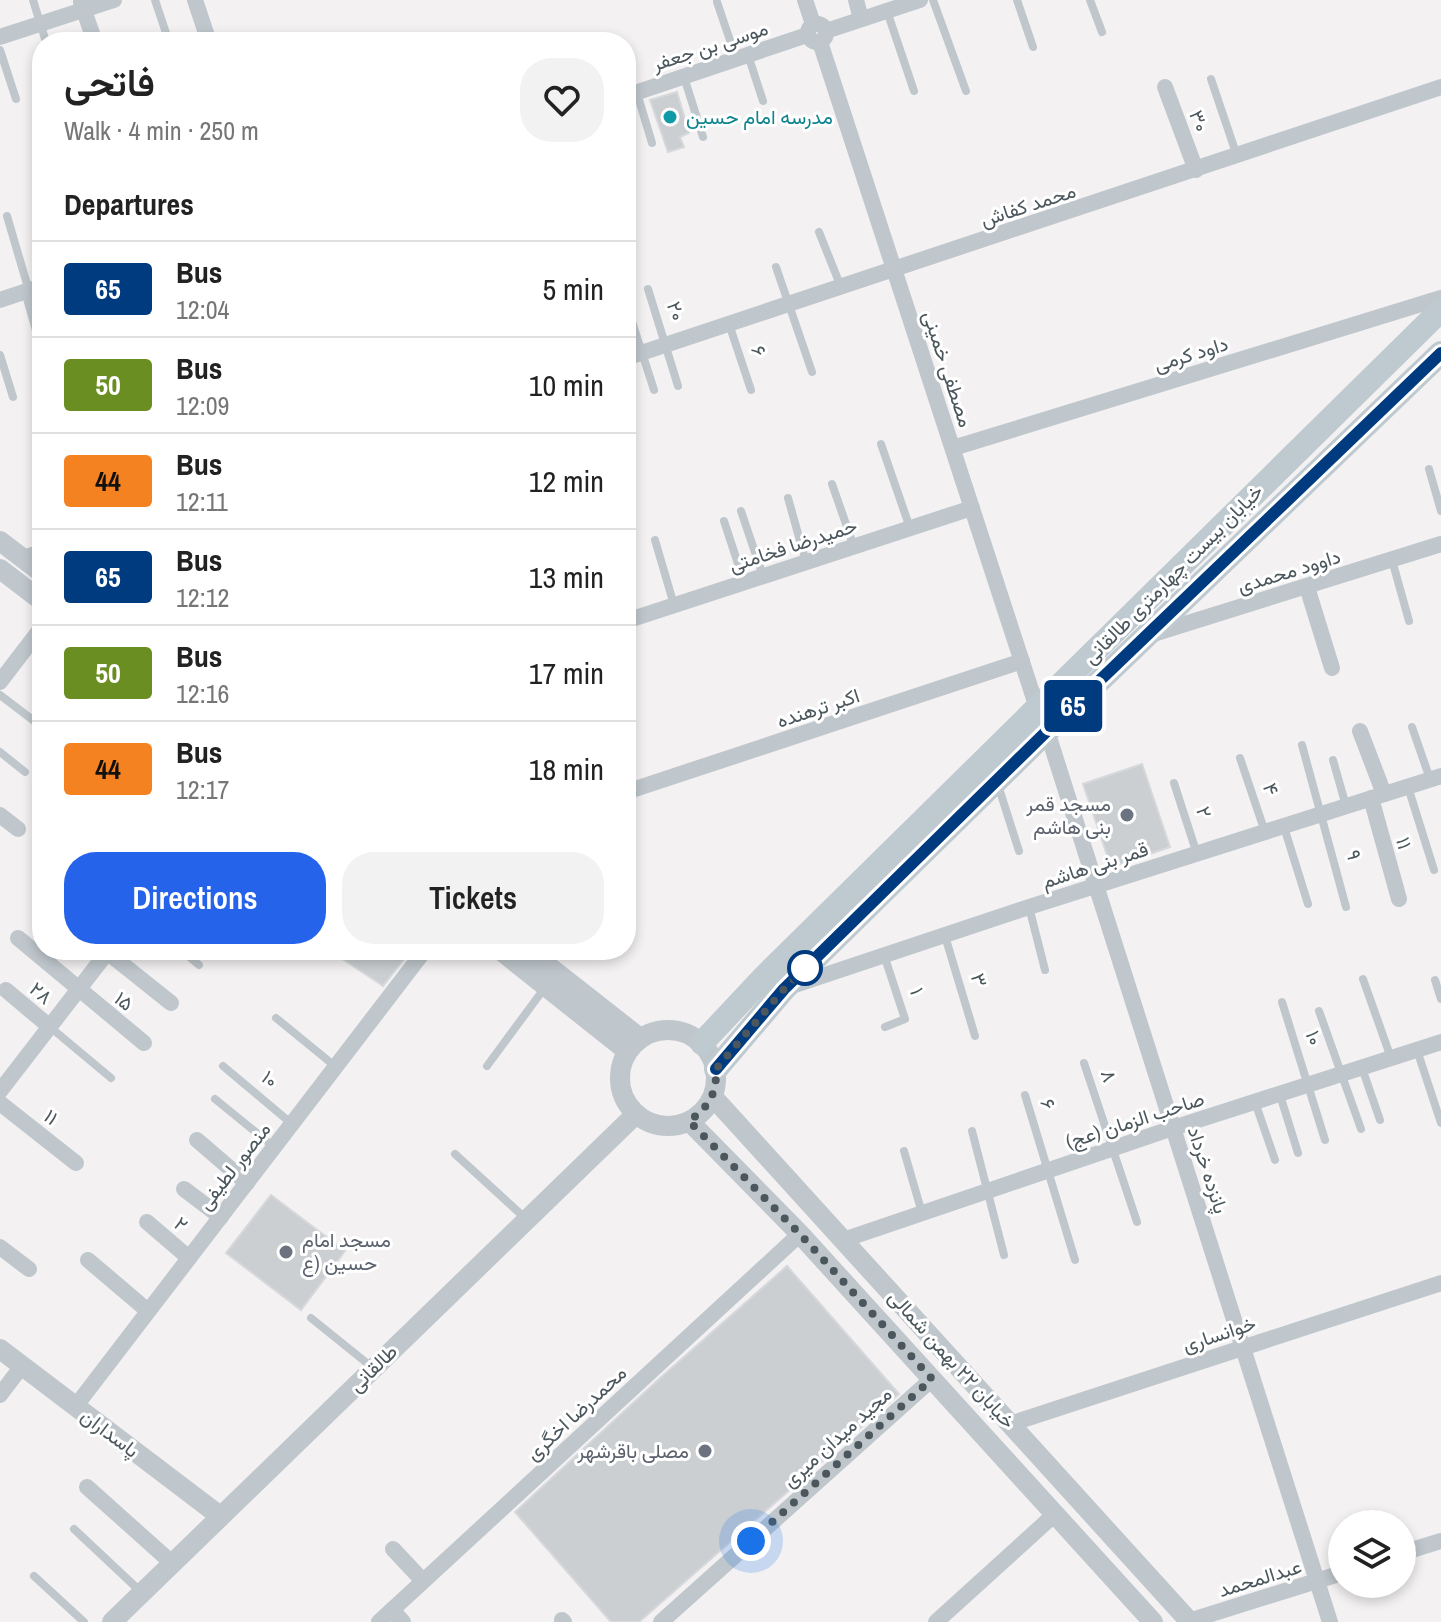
<!DOCTYPE html>
<html lang="en">
<head>
<meta charset="utf-8">
<style>
	body { margin:0; font-family:"Archivo Narrow",Vazirmatn,sans-serif; background:#f2f2f2; color:#222; height:100vh; display:flex; flex-direction:column; font-size:30px; white-space:nowrap }
	* { box-sizing:border-box; margin:0 }
	p { font-size:26px; color:#767676 }
	.icon { flex:none; width:44px; height:44px; fill:none; stroke:currentColor; stroke-width:2; stroke-linecap:round; stroke-linejoin:round }
	.map { position:relative; flex:1; overflow:hidden }
	.details { position:absolute; left:32px; top:32px; width:604px; height:928px; display:flex; flex-direction:column; background:#fff; border-radius:32px; box-shadow:0 4px 12px #0003 }
	.details>* { flex:none }
	.badge { padding:0 16px; border-radius:6px; font-size:28px; line-height:52px }
	.buttons { position:absolute; left:1328px; top:1510px; display:grid; gap:16px }
	.buttons a { display:grid; place-items:center; width:88px; height:88px; border-radius:50%; background:#fff; box-shadow:0 4px 12px #0003; font-size:40px }
	.you { position:absolute; width:40px; height:40px; margin:-20px; border:6px solid #fff; border-radius:50%; background:#1a73e8; box-shadow:0 0 0 12px #1a73e833 }
	.map>.badge { position:absolute; translate:-50% -50%; box-shadow:0 0 0 4px #fff }
	h2 { padding:0 32px; font-size:30px; line-height:72px }
	.round { display:grid; place-items:center; flex:none; width:84px; height:84px; border-radius:32px; background:#f2f2f2 }
	.headline { display:flex; align-items:center; justify-content:space-between; height:136px; padding:0 32px }
	h1 { font-size:38px; font-weight:600; line-height:60px }
	.action { display:flex; gap:16px; margin-top:auto; padding:16px 32px }
	.action a { flex:1; height:92px; border-radius:32px; background:#2563eb; color:#fff; font-size:32px; font-weight:600; line-height:92px; text-align:center }
	.action a+a { background:#f2f2f2; color:#222 }
	ul { padding:0; list-style:none }
	li { display:flex; align-items:center; gap:24px; height:96px; padding:0 32px; border-top:2px solid #e0e0e0 }
	li div { flex:1 }
	li b { display:block; font-size:30px }
	li em { font-style:normal }
	li .badge { min-width:88px; font-weight:700; text-align:center }
	.map>svg:first-child { display:block }
	.building { fill:#cccfd2; stroke:#d6d8db; stroke-width:2 }
	.lines { fill:none; stroke-linecap:round; stroke-linejoin:round }
	.service { stroke:#bfc7cc; stroke-width:8 }
	.minor { stroke:#bfc7cc; stroke-width:16 }
	.tertiary { stroke:#bfc7cc; stroke-width:20 }
	.secondary { stroke:#bfcad0; stroke-width:24 }
	.line-casing { stroke:#fff; stroke-width:18 }
	.line { stroke:#003b80; stroke-width:12 }
	.walk { stroke:#4b575c; stroke-width:8; stroke-dasharray:0 14.4 }
	.culture-dot { fill:#0f9aa8; stroke:#fff; stroke-width:3 }
	.worship-dot { fill:#6b7280; stroke:#fff; stroke-width:3 }
	.stop-dot { fill:#fff; stroke:#003b80; stroke-width:4 }
	.labels { text-anchor:middle; stroke-width:6; stroke-linejoin:round; paint-order:stroke }
	.street-label { font-size:20px; fill:#4b575c; stroke:#fff }
	.culture-label { font-size:20px; fill:#0d838f; stroke:#fff; text-anchor:start }
	.worship-label { font-size:20px; fill:#5b616d; stroke:#fff; text-anchor:end }
</style>
</head>
<body>
<div class="map">
<svg width="1441" height="1622" viewBox="0 0 1441 1622">
	<rect width="100%" height="100%" fill="#f3f1f2"/>
	<g class="building">
		<polygon points="677,92 689,133 680,137 684,147 668,152 650,100"/>
		<polygon points="1142,764 1170,847 1111,867 1083,784"/>
		<polygon points="329,950 411,950 383,986"/>
		<polygon points="271,1195 345,1251 301,1310 226,1253"/>
		<polygon points="787,1266 899,1394 639,1622 611,1622 515,1512 659,1379"/>
	</g>
	<g class="lines">
		<g class="service">
			<polyline points="33,0 46,42"/>
			<polyline points="155,0 169,42"/>
			<polyline points="933,0 966,91"/>
			<polyline points="1017,0 1033,47"/>
			<polyline points="1090,0 1102,32"/>
			<polyline points="717,2 736,58"/>
			<polyline points="887,11 914,91"/>
			<polyline points="0,50 16,99"/>
			<polyline points="748,55 763,101"/>
			<polyline points="684,77 703,137"/>
			<polyline points="1211,79 1237,156"/>
			<polyline points="637,93 652,143"/>
			<polyline points="7,216 29,291"/>
			<polyline points="819,232 841,287"/>
			<polyline points="776,267 812,372"/>
			<polyline points="648,289 678,386"/>
			<polyline points="626,303 654,390"/>
			<polyline points="729,324 751,390"/>
			<polyline points="0,355 13,397"/>
			<polyline points="881,444 910,528"/>
			<polyline points="1429,469 1441,511"/>
			<polyline points="832,484 854,547"/>
			<polyline points="788,498 806,562"/>
			<polyline points="741,511 763,576"/>
			<polyline points="724,521 744,582"/>
			<polyline points="655,540 674,605"/>
			<polyline points="1392,560 1409,621"/>
			<polyline points="0,695 42,727"/>
			<polyline points="1412,727 1430,779"/>
			<polyline points="1302,745 1346,907"/>
			<polyline points="0,752 25,772"/>
			<polyline points="1240,758 1265,832"/>
			<polyline points="1333,760 1346,806"/>
			<polyline points="1174,783 1197,854"/>
			<polyline points="998,785 1019,851"/>
			<polyline points="1408,787 1434,870"/>
			<polyline points="1284,827 1308,904"/>
			<polyline points="1029,907 1045,970"/>
			<polyline points="945,936 975,1036"/>
			<polyline points="181,950 199,965"/>
			<polyline points="884,955 905,1019 885,1027"/>
			<polyline points="1363,979 1391,1058"/>
			<polyline points="1435,980 1441,999"/>
			<polyline points="1282,1002 1325,1140"/>
			<polyline points="1319,1011 1361,1129"/>
			<polyline points="276,1018 336,1067"/>
			<polyline points="50,1027 111,1078"/>
			<polyline points="1417,1050 1441,1123"/>
			<polyline points="1084,1063 1137,1222"/>
			<polyline points="223,1066 292,1124"/>
			<polyline points="487,1066 546,986"/>
			<polyline points="1362,1068 1380,1120"/>
			<polyline points="1025,1095 1075,1260"/>
			<polyline points="1280,1095 1298,1153"/>
			<polyline points="215,1099 274,1147"/>
			<polyline points="1255,1102 1275,1160"/>
			<polyline points="972,1131 1004,1255"/>
			<polyline points="904,1151 922,1213"/>
			<polyline points="455,1154 525,1218"/>
			<polyline points="311,1318 373,1368"/>
			<polyline points="74,1529 140,1591"/>
			<polyline points="34,1576 84,1622"/>
		</g>
		<g class="minor">
			<polyline points="195,0 209,42"/>
			<polyline points="805,0 813,24"/>
			<polyline points="856,0 861,19"/>
			<polyline points="81,2 95,42"/>
			<circle cx="817" cy="33" r="9"/>
			<polyline points="826,31 920,0"/>
			<polyline points="0,37 114,0"/>
			<polyline points="820,42 1037,708"/>
			<polyline points="1165,87 1196,170"/>
			<polyline points="626,96 807,35"/>
			<polyline points="29,291 42,337"/>
			<polyline points="0,300 42,286"/>
			<polyline points="626,358 1441,87"/>
			<polyline points="953,448 1441,298"/>
			<polyline points="23,558 42,552"/>
			<polyline points="1307,587 1332,668"/>
			<polyline points="626,621 972,508"/>
			<polyline points="1153,634 1441,544"/>
			<polyline points="0,682 42,627"/>
			<polyline points="1047,731 1330,1622"/>
			<polyline points="1360,731 1384,794"/>
			<polyline points="626,792 1022,661"/>
			<polyline points="1371,798 1399,899"/>
			<polyline points="0,815 18,829"/>
			<polyline points="18,938 144,1043"/>
			<polyline points="107,952 171,1003"/>
			<polyline points="792,986 1029,907 1441,776"/>
			<polyline points="6,990 50,1027"/>
			<polyline points="0,1091 109,950"/>
			<polyline points="0,1103 76,1163"/>
			<polyline points="197,1140 247,1183"/>
			<polyline points="184,1189 221,1217"/>
			<polyline points="147,1222 189,1258"/>
			<polyline points="843,1240 1173,1128 1441,1042"/>
			<polyline points="0,1247 29,1269"/>
			<polyline points="88,1260 148,1311"/>
			<polyline points="0,1395 22,1366"/>
			<polyline points="75,1407 425,950"/>
			<polyline points="1010,1424 1441,1283"/>
			<polyline points="87,1487 172,1563"/>
			<polyline points="393,1549 423,1581"/>
			<polyline points="1402,1553 1441,1541"/>
			<polyline points="392,1610 403,1622"/>
			<polyline points="562,1620 564,1622"/>
			<polyline points="1189,1621 1342,1573"/>
			<polyline points="379,1622 800,1234"/>
			<polyline points="661,1622 932,1379"/>
			<polyline points="936,1622 1055,1514"/>
		</g>
		<g class="tertiary">
			<polyline points="0,541 42,573"/>
			<polyline points="0,569 42,601"/>
			<polyline points="500,950 627,1051"/>
			<polyline points="528,950 640,1038"/>
			<circle cx="668" cy="1078" r="48"/>
			<polyline points="713,1097 1190,1622"/>
			<polyline points="689,1121 800,1234 1153,1622"/>
			<polyline points="0,1349 220,1516"/>
			<polyline points="112,1622 636,1114"/>
		</g>
		<g class="secondary">
			<polyline points="702,1043 765,976 1441,310"/>
			<polyline points="716,1069 784,989 1047,731 1441,353"/>
		</g>
	</g>
	<g class="lines">
		<defs>
			<polyline id="line" points="716,1069 784,989 1047,731 1441,353"/>
		</defs>
		<use href="#line" class="line-casing"/>
		<use href="#line" class="line"/>
		<path class="walk" d="M751,1541l181,-162 -132,-145 -111,-113c20,-14 28,-28 27,-52l68,-80 21,-21"/>
	</g>
	<circle class="culture-dot" cx="670" cy="117" r="8"/>
	<g class="worship-dot">
		<circle cx="1127" cy="815" r="8"/>
		<circle cx="286" cy="1252" r="8"/>
		<circle cx="705" cy="1451" r="8"/>
	</g>
	<circle class="stop-dot" cx="805" cy="968" r="16"/>
	<g class="labels">
		<g class="street-label">
			<text transform="translate(710 46) rotate(-18)" y="7">موسی بن جعفر</text>
			<text transform="translate(1199 121) rotate(70)" y="7">۳۰</text>
			<text transform="translate(1028 205) rotate(-18)" y="7">محمد کفاش</text>
			<text transform="translate(676 311) rotate(72)" y="7">۲۰</text>
			<text transform="translate(759 351) rotate(72)" y="7">۶</text>
			<text transform="translate(1191 354) rotate(-17)" y="7">داود کرمی</text>
			<text transform="translate(948 369) rotate(72)" y="7">مصطفی خمینی</text>
			<text transform="translate(793 545) rotate(-18)" y="7">حمیدرضا فخامتی</text>
			<text transform="translate(1289 571) rotate(-17)" y="7">داوود محمدی</text>
			<text transform="translate(1173 574) rotate(-45)" y="7">خیابان بیست چهارمتری طالقانی</text>
			<text transform="translate(818 708) rotate(-18)" y="7">اکبر ترهنده</text>
			<text transform="translate(1271 789) rotate(72)" y="7">۴</text>
			<text transform="translate(1204 812) rotate(72)" y="7">۲</text>
			<text transform="translate(1404 843) rotate(74)" y="7">۱۱</text>
			<text transform="translate(1354 855) rotate(76)" y="7">۹</text>
			<text transform="translate(1095 865) rotate(-18)" y="7">قمر بنی هاشم</text>
			<text transform="translate(979 980) rotate(73)" y="7">۳</text>
			<text transform="translate(917 991) rotate(72)" y="7">۱</text>
			<text transform="translate(41 993) rotate(41)" y="7">۲۸</text>
			<text transform="translate(124 1001) rotate(39)" y="7">۱۵</text>
			<text transform="translate(1314 1038) rotate(73)" y="7">۱۰</text>
			<text transform="translate(1109 1076) rotate(72)" y="7">۸</text>
			<text transform="translate(270 1079) rotate(40)" y="7">۱۰</text>
			<text transform="translate(1048 1104) rotate(73)" y="7">۶</text>
			<text transform="translate(51 1117) rotate(38)" y="7">۱۱</text>
			<text transform="translate(1135 1120) rotate(-18)" y="7">صاحب الزمان (عج)</text>
			<text transform="translate(234 1166) rotate(-52)" y="7">منصور لطیفی</text>
			<text transform="translate(1208 1170) rotate(72)" y="7">پانزده خرداد</text>
			<text transform="translate(181 1224) rotate(40)" y="7">۲</text>
			<text transform="translate(1219 1334) rotate(-18)" y="7">خوانساری</text>
			<text transform="translate(952 1359) rotate(48)" y="7">خیابان ۲۲ بهمن شمالی</text>
			<text transform="translate(373 1368) rotate(-44)" y="7">طالقانی</text>
			<text transform="translate(576 1413) rotate(-43)" y="7">محمدرضا اخگری</text>
			<text transform="translate(110 1433) rotate(37)" y="7">پاسداران</text>
			<text transform="translate(837 1437) rotate(-42)" y="7">مجید میدان میری</text>
			<text transform="translate(1260 1578) rotate(-17)" y="7">عبدالمحمد</text>
		</g>
		<g class="culture-label">
			<text x="686" y="124">مدرسه امام حسین</text>
		</g>
		<g class="worship-label">
			<text x="1111" y="811">مسجد قمر<tspan x="1111" dy="23">بنی هاشم</tspan></text>
			<text x="302" y="1247" text-anchor="start">مسجد امام<tspan x="302" dy="23">حسین (ع</tspan></text>
			<text x="689" y="1458">مصلی باقرشهر</text>
		</g>
	</g>
</svg>
<div class="buttons">
<a><svg class="icon" aria-label="layers" viewBox="0 0 24 24"><path d="M12 4l9 5-9 5-9-5zM3 14l9 5 9-5"/></svg></a>
</div>
<div class="you" style="left:751px;top:1541px"></div>
<b class="badge" style="left:1073px;top:706px;background:#003b80;color:#fff">65</b>
<section class="details">
<div class="headline"><div><h1>فاتحی</h1><p>Walk · 4 min · 250 m</p></div><a class="round"><svg class="icon" aria-label="heart" viewBox="0 0 24 24"><path d="M12 20l-8-8c-3-5 5-10 8-4 3-6 11-1 8 4z"/></svg></a></div>
<h2>Departures</h2>
<ul>
<li><span class="badge" style="background:#003b80;color:#fff">65</span><div><b>Bus</b><p>12:04</p></div><em>5 min</em></li>
<li><span class="badge" style="background:#6b8e23;color:#fff">50</span><div><b>Bus</b><p>12:09</p></div><em>10 min</em></li>
<li><span class="badge" style="background:#f58220;color:#111">44</span><div><b>Bus</b><p>12:11</p></div><em>12 min</em></li>
<li><span class="badge" style="background:#003b80;color:#fff">65</span><div><b>Bus</b><p>12:12</p></div><em>13 min</em></li>
<li><span class="badge" style="background:#6b8e23;color:#fff">50</span><div><b>Bus</b><p>12:16</p></div><em>17 min</em></li>
<li><span class="badge" style="background:#f58220;color:#111">44</span><div><b>Bus</b><p>12:17</p></div><em>18 min</em></li>
</ul>
<div class="action"><a>Directions</a><a>Tickets</a></div>
</section>
</div>
</body>
</html>
